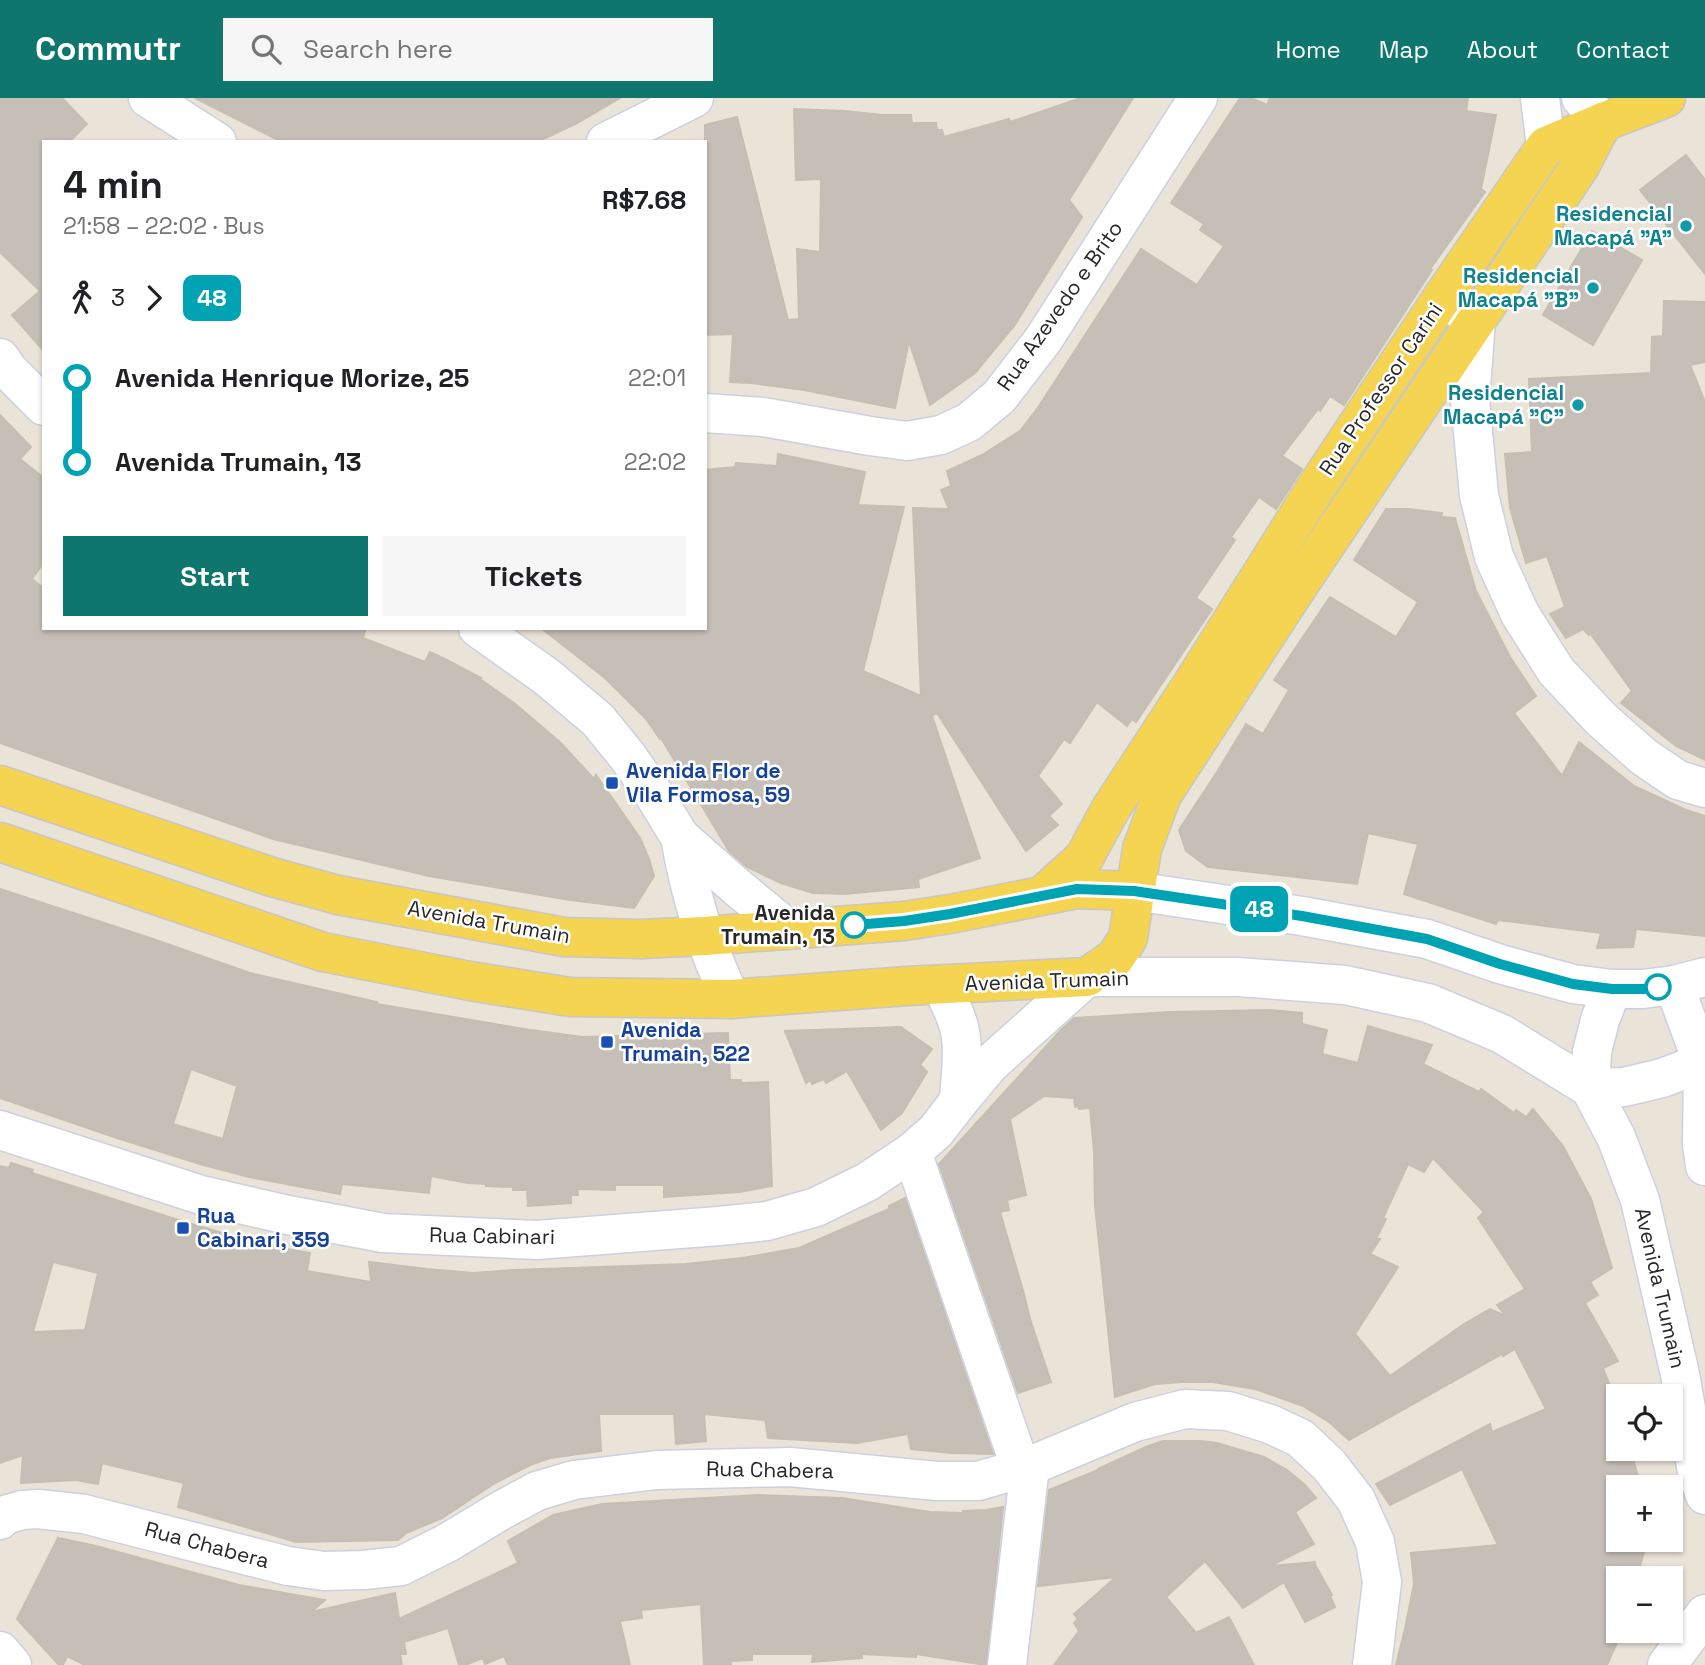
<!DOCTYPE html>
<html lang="en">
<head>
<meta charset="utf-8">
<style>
	body { margin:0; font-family:"Space Grotesk",sans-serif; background:#f6f6f6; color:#202124; height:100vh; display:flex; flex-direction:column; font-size:26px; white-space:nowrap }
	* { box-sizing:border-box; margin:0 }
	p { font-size:23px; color:#757577 }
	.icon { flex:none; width:38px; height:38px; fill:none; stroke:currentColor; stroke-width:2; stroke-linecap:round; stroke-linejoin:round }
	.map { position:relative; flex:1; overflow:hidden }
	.panel { position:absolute; left:42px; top:42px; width:665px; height:490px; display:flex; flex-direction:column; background:#fff; border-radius:0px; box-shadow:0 2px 5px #0004 }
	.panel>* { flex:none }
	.badge { padding:0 14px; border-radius:10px; font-size:24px; line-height:46px }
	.tools { position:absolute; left:1606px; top:1286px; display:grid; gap:14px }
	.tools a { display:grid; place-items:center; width:77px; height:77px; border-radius:0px; background:#fff; box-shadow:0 2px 5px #0004; font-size:35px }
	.map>.badge { position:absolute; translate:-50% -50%; box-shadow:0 0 0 4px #fff }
	.legs { display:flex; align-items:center; gap:10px; height:77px; padding:0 21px; font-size:23px }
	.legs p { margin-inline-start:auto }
	.head { display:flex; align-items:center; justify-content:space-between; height:119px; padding:0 21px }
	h1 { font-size:38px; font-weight:700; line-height:52px }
	.primary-button { display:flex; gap:14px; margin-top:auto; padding:14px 21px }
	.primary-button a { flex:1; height:80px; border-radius:0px; background:#0f766e; color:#fff; font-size:28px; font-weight:700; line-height:80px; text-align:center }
	.primary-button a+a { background:#f6f6f6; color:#202124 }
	ul { padding:0 21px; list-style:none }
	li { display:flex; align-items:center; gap:24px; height:84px; font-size:26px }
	li i { display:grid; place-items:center; width:10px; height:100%; margin:0 9px; background:currentColor }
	li i::after { content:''; width:18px; height:18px; margin:-9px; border:5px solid; border-radius:50%; background:#fff }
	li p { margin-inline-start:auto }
	li:first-child i { background:linear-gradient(#0000 50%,currentColor 0) }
	li:last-child i { background:linear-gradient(currentColor 50%,#0000 0) }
	header { display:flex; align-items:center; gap:42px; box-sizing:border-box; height:98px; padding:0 35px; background:#0f766e; color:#fff }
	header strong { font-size:33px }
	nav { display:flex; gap:38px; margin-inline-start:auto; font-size:24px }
	.search { width:490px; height:63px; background:#f6f6f6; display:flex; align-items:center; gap:18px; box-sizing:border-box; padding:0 24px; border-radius:0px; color:#757577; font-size:26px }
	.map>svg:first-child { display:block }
	.building { fill:#c5bfb7; stroke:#c5bfb1; stroke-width:2; fill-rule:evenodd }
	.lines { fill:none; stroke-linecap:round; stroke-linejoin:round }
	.minor-casing { stroke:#ccd0e1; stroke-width:41 }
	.major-casing { stroke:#c7c7c7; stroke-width:41 }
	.minor { stroke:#fff; stroke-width:38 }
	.major { stroke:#f5d451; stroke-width:38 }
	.line-1-casing { stroke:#fff; stroke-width:16 }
	.line-1 { stroke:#00a3b4; stroke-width:10 }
	.culture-dot { fill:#0f9aa8; stroke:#fff; stroke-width:2.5 }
	.transit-dot { fill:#1a4fb4; stroke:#fff; stroke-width:2.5 }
	.stop-1-dot { fill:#fff; stroke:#00a3b4; stroke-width:3.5 }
	.labels { text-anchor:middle; stroke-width:5; stroke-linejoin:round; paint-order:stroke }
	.culture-label { font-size:21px; font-weight:bold; fill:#0d838f; stroke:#fff; text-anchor:end }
	.street-label { font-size:21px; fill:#272727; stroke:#fff }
	.transit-label { font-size:21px; font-weight:bold; fill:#164399; stroke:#fff; text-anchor:start }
	.stop-label { font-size:21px; font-weight:bold; fill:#272727; stroke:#fff; text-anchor:end }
</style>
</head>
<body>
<header>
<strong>Commutr</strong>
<div class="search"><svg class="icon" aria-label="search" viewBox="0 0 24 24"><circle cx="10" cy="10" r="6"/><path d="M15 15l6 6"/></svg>Search here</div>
<nav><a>Home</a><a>Map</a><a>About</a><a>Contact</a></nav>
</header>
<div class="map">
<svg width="1705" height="1567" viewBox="0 0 1705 1567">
	<rect width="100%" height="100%" fill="#eae3d7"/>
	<g class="building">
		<polygon points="0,0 62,0 87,26 69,44 44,44 44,253 12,217 40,193 0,154"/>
		<polygon points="195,0 620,0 577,25 537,44 282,44"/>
		<polygon points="1081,0 1133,0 1069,102 1082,119 1014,228 975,275 930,307 909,243 895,310 804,292 751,285 730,284 733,236 705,237 705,27 737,19 788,222 799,221 797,151 820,154 821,81 796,82 794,11 845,13 882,17 911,17 912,25 936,25 937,32 942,32 944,39 1009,21 1010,24"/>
		<polygon points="1240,0 1251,0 1267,7 1270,0 1468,0 1466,13 1496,17 1481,91 1485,94 1430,171 1432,172 1344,307 1330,298 1320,313 1318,311 1282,358 1302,371 1276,411 1259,399 1231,439 1235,442 1196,500 1212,511 1136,624 1132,621 1127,628 1097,604 1070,645 1064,641 1038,678 1062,706 1049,718 1058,727 1026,753 937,615 932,618 980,760 918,781 919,789 844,796 813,795 781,785 747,769 729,753 661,640 660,641 646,621 605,580 541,530 705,530 705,372 735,369 736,365 777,368 778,356 865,374 858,407 904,409 863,573 921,598 913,410 949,411 941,392 951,388 947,373 982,357 1020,333 1039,308 1141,151 1197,187 1224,148 1200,132 1204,126 1171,105"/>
		<polygon points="1686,57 1705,82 1705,176 1665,125 1665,115 1658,115 1640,92"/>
		<polygon points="1592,133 1642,162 1593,247 1543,217"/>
		<polygon points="1664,203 1705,204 1705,264 1690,267 1705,304 1705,662 1676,648 1621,605 1632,593 1590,535 1589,537 1583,531 1566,540 1550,516 1565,509 1547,458 1526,465 1510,410 1505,356 1532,354 1529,281 1651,275 1652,239 1663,238"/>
		<polygon points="0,317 31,349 20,361 44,380 44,464 32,481 44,491 44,530 366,530 363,540 425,564 430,554 445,561 481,580 480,581 514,605 560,644 594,681 596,677 640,740 649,761 654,778 634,810 570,802 429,778 273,741 0,645"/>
		<polygon points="1386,411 1408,411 1442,415 1441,419 1455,420 1476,493 1510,559 1536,598 1514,615 1562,678 1579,644 1634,688 1686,712 1705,718 1705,838 1636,831 1633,849 1597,850 1601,835 1498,822 1496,826 1404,796 1418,746 1368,735 1357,786 1208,769 1186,753 1179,732 1217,674 1246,626 1263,636 1289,592 1274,582 1330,499 1396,539 1418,504 1354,462"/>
		<path d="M0,791l150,49 100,35 127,29v2l147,25 58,8 146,-4 2,47h11v3l27,-1 4,104 -33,6 -75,5v-12h-49v5l-38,-1 1,6h-7v8l-43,3 -1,-16h-14v-3l-27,-1 1,-2 -19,-1 -37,-7 -2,17 -87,-9 -2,10 -91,-17 -49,-13 -83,-26 -117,-40zM191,971l46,17 -14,53 -50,-15z"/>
		<path d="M1269,912l33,3v11l25,6 -5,24 36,9 10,-37 64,19 -9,19 56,28 2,-3 33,24 2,-3 10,7 7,-8 30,37 28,53 21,69 -22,14 8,13 -13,8 33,58 -15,7 16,41v40h11l11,37 -22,2v52h28l-10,38h-18v60l-12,27h-211l9,-36 9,-45 -3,-31 87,-8 -36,-76 -72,36 -14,-21 114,-60 2,8 54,-23 -31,-60 -12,7 -1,-2 -153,86 -20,-18 -26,-16 -48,-17 -42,-7h-31l-27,2 -40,13 -20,-192 -1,-53 -4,-44 -11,1 -1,-3 -3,1 -1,-9 -30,-2 -34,23 16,76 -19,5 2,10 -9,2 24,82 6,25 21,63 -33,11 -79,-229 122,-134 13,-12 96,-6zM1433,1060l51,54 -6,6 47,71 -28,16 9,11 -16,-7 -26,15 -74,52 -35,-42 43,-67 -28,-13 10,-15h-4l10,-20 -3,-1 25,-54 16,8z"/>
		<polygon points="901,929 932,951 920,967 927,974 902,1015 881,1032 847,973 826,985 824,981 812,986 811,982 806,985 785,933"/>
		<path d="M11,1065l22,7 -1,3 143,46 84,25 51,9 -3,18 64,11 -2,-20 58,7 47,4 40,-3 172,-6 56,-6 57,-10 90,-39v-3l16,-8 88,256 -41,-1 -41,-4 -3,-15 -51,9 -89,-5 -3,-18 -61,-6 2,27 -30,3 -2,-30h-75l2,37 -51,7 -20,7 -35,18 -53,35 -36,15 -8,7 -102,2 -118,-35 6,-24 -82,-20 -4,21 -22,-4 -55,3 2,-28 -23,8v-297l9,2zM53,1164l45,11 -13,57 -52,2z"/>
		<polygon points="1163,1343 1200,1343 1217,1345 1264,1359 1287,1372 1304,1386 1316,1400 1295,1414 1314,1446 1270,1468 1316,1464 1314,1465 1332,1497 1330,1498 1335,1509 1305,1524 1284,1484 1243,1510 1205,1463 1166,1499 1196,1535 1229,1519 1254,1567 1054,1567 1079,1533 1074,1525 1078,1521 1074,1516 1116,1479 1038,1488 1049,1392 1098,1372 1098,1371 1148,1348"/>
		<polygon points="758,1397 842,1400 930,1414 963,1415 963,1413 986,1412 1003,1409 986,1567 916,1556 916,1559 862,1556 862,1560 812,1564 813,1556 752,1556 752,1562 731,1563 731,1567 704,1567 701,1506 641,1512 642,1520 620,1523 630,1567 508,1567 504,1558 485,1566 483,1560 465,1567 459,1567 448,1530 404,1544 406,1556 400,1556 402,1567 85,1567 67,1558 63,1567 59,1567 17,1521 58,1440 96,1448 239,1487 325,1502 311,1514 395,1495 399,1521 518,1465 508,1443 553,1417 602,1406"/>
	</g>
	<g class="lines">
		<defs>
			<g id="minor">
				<polyline points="148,0 217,44"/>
				<polyline points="1540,0 1546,48"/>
				<polyline points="1581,0 1603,24"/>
				<polyline points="606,44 694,0"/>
				<polyline points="1442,200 1476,222 1470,302 1479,397 1494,459 1520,516 1556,573 1601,621 1644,659 1678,682 1705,690"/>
				<polyline points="0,260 9,273 44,308"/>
				<polyline points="705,315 763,319 870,338 907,343 941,337 969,324 999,299 1043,242 1198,0"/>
				<polyline points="478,530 547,579 598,622 628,659 653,695 680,739 738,790 789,832"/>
				<path d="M680,739c10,58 25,109 51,162"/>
				<polyline points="1134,793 1302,818 1427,841 1500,866 1573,886 1612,891 1643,891 1674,887 1705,879"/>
				<path d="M941,887c7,14 14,27 18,42 6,23 1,50 0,74"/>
				<polyline points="1674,887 1703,966 1702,1047 1705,1068"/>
				<polyline points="1590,990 1624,989 1662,980 1705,964"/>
				<polyline points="1590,990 1592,954 1600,922 1612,891"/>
				<polyline points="0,1032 201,1097 288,1117 383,1135 537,1142 719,1128 767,1123 816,1109 867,1084 912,1054 936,1033 959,1003 990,966 1087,879 1238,879 1345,887 1428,905 1502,936 1590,990 1616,1039 1640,1102 1680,1276 1697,1374 1705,1397"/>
				<polyline points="912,1054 1021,1371"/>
				<polyline points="0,1422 5,1417 22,1412 38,1411 84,1416 288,1468 324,1473 364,1472 401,1468 447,1445 500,1413 537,1393 574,1382 657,1372 790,1369 937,1383 978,1383 1030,1368 1135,1324 1185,1311 1228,1313 1270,1326 1300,1340 1329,1367 1356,1402 1375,1444 1382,1484 1372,1567"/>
				<polyline points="0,1553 12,1567"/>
				<polyline points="1007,1567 1030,1368"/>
				<polyline points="1667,1567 1705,1516"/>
			</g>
			<g id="major">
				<polyline points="0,687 272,779 338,797 564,839 641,841 704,838 904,823 950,816 1077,791 1134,793"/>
				<polyline points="0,744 323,854 470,883 570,899 731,901 907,888 1087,879 1115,860 1128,840 1142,751 1162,697 1298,488 1580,68 1603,24"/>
				<polyline points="1043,797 1084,760 1110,712 1195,582 1315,391 1442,200 1546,48 1603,24 1666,0"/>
			</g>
		</defs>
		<use href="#minor" class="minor-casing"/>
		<use href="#major" class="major-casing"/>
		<use href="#minor" class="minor"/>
		<use href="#major" class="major"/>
	</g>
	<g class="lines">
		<defs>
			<polyline id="line-1" points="854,827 904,823 950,816 1077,791 1134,793 1302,818 1427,841 1500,866 1573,886 1612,891 1643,891 1658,889"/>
		</defs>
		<use href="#line-1" class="line-1-casing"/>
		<use href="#line-1" class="line-1"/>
	</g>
	<g class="culture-dot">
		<circle cx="1686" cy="128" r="7"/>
		<circle cx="1593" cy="190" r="7"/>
		<circle cx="1578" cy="307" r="7"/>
	</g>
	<g class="transit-dot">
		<rect x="605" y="678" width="14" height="14" rx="3.5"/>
		<rect x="600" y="937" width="14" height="14" rx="3.5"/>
		<rect x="176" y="1123" width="14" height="14" rx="3.5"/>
	</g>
	<g class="stop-1-dot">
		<circle cx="854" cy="827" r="12"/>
		<circle cx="1658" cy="889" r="12"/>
	</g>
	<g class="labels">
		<g class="culture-label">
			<text x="1672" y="123">Residencial<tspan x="1672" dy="24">Macapá "A"</tspan></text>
			<text x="1579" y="185">Residencial<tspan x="1579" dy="24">Macapá "B"</tspan></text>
			<text x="1564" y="302">Residencial<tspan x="1564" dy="24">Macapá "C"</tspan></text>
		</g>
		<g class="street-label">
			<text transform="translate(1060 208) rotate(-55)" y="7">Rua Azevedo e Brito</text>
			<text transform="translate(1381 291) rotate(-56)" y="7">Rua Professor Carini</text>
			<text transform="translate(489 824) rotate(10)" y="7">Avenida Trumain</text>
			<text transform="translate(1047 883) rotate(-2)" y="7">Avenida Trumain</text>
			<text transform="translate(492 1138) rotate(1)" y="7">Rua Cabinari</text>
			<text transform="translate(1660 1190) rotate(77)" y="7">Avenida Trumain</text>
			<text transform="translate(770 1372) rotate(1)" y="7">Rua Chabera</text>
			<text transform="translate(207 1447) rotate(15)" y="7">Rua Chabera</text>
		</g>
		<g class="transit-label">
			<text x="626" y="680">Avenida Flor de<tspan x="626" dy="24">Vila Formosa, 59</tspan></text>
			<text x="621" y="939">Avenida<tspan x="621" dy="24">Trumain, 522</tspan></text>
			<text x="197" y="1125">Rua<tspan x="197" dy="24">Cabinari, 359</tspan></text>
		</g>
		<g class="stop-label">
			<text x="835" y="822">Avenida<tspan x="835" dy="24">Trumain, 13</tspan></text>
		</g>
	</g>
</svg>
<div class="tools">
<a><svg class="icon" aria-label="locate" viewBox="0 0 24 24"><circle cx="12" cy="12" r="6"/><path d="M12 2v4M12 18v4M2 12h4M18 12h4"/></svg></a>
<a>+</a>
<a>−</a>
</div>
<b class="badge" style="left:1259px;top:811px;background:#00a3b4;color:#fff">48</b>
<section class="panel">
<div class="head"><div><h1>4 min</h1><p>21:58 – 22:02 · Bus</p></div><b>R$7.68</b></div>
<div class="legs"><svg class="icon" aria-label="walk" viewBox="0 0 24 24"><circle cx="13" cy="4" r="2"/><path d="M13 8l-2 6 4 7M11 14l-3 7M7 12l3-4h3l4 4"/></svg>3<svg class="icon" aria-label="forward" viewBox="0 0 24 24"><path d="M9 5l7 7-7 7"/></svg><b class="badge" style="background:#00a3b4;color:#fff">48</b></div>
<ul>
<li><i style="color:#00a3b4"></i><b>Avenida Henrique Morize, 25</b><p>22:01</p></li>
<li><i style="color:#00a3b4"></i><b>Avenida Trumain, 13</b><p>22:02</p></li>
</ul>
<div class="primary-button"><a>Start</a><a>Tickets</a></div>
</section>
</div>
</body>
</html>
